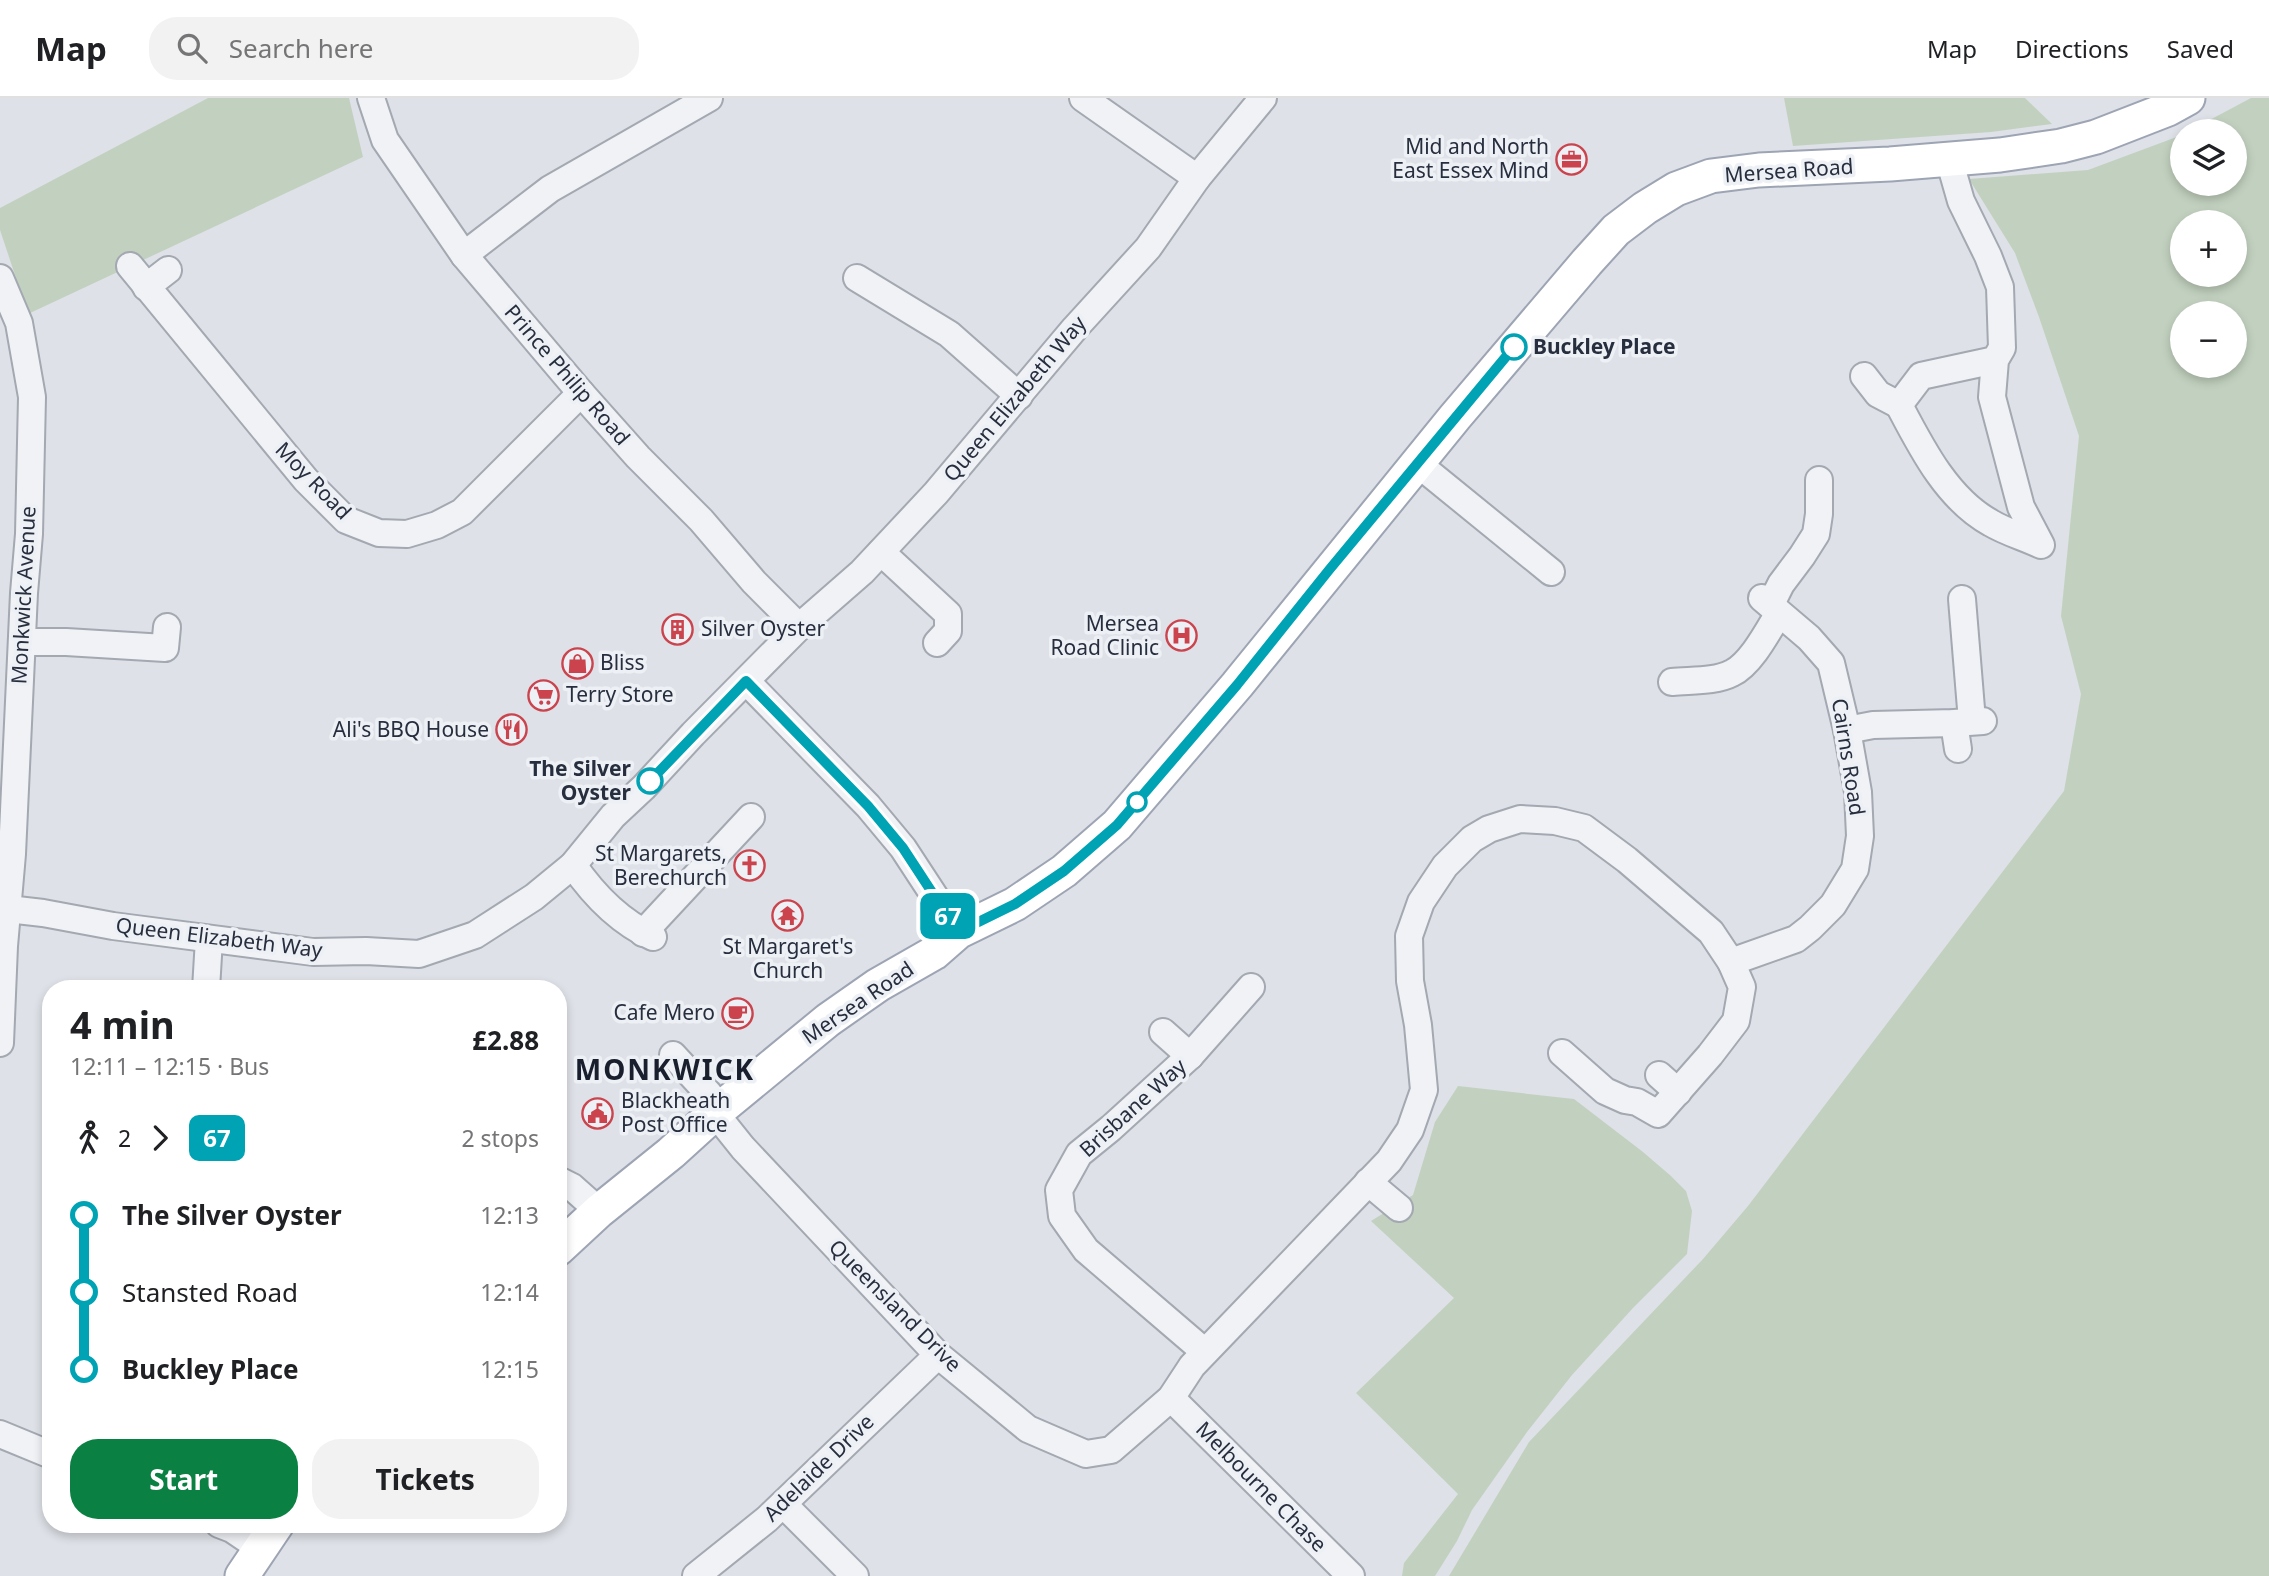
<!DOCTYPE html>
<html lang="en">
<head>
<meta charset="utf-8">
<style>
	body { margin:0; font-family:"Noto Sans",sans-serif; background:#f2f2f2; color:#202124; height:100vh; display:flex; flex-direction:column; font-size:26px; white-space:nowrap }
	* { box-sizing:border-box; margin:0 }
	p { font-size:23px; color:#757577 }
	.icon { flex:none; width:38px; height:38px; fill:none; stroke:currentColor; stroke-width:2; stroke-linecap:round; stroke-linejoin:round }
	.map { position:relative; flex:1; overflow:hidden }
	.panel { position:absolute; left:42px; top:882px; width:525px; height:553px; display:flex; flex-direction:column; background:#fff; border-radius:28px; box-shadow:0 4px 10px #0003 }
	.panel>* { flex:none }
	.badge { padding:0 14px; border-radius:10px; font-size:24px; line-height:46px }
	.controls { position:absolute; left:2170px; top:21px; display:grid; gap:14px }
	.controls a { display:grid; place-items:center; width:77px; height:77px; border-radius:50%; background:#fff; box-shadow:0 4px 10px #0003; font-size:35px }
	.map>.badge { position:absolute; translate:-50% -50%; box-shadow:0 0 0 4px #fff }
	.legs { display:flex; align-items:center; gap:10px; height:77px; padding:0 28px; font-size:23px }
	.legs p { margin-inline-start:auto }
	.head { display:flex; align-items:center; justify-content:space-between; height:119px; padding:0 28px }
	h1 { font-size:38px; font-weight:700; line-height:52px }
	.primary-button { display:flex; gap:14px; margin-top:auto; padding:14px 28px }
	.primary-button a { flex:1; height:80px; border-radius:28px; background:#0b8043; color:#fff; font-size:28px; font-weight:700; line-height:80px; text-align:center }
	.primary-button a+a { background:#f2f2f2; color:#202124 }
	ul { padding:0 28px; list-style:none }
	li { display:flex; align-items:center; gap:24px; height:77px; font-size:26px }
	li i { display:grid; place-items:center; width:10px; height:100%; margin:0 9px; background:currentColor }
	li i::after { content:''; width:18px; height:18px; margin:-9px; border:5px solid; border-radius:50%; background:#fff }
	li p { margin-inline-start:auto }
	li:first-child i { background:linear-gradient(#0000 50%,currentColor 0) }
	li:last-child i { background:linear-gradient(currentColor 50%,#0000 0) }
	header { display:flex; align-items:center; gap:42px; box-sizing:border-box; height:98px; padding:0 35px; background:#fff; border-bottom:2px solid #e0e0e0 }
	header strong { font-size:33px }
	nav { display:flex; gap:38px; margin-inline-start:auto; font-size:24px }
	.search { width:490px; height:63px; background:#f2f2f2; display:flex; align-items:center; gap:18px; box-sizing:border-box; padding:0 24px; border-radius:28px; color:#757577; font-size:26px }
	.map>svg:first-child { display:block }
	.green { fill:#c2d1bf; fill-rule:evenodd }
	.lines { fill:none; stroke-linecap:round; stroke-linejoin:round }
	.minor-casing { stroke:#a3a8b1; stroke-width:30 }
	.major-casing { stroke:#9da4b3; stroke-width:37 }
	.minor { stroke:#f0f2f6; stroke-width:26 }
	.major { stroke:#fff; stroke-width:33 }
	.line-1-casing { stroke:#fff; stroke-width:16 }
	.line-1 { stroke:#00a3b4; stroke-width:10 }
	.stop-1-dot { fill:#fff; stroke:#00a3b4; stroke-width:3.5 }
	.labels { text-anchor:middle; stroke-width:7; stroke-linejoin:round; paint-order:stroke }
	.poi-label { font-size:21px; fill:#272e3e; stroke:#edf0f5; text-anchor:end }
	.street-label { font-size:21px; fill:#272e3e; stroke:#edf0f5 }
	.stop-label { font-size:21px; font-weight:bold; fill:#272e3e; stroke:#edf0f5; text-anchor:start }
	.district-label { font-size:28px; font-weight:bold; letter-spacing:2px; fill:#1a1f2e; stroke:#edf0f5 }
</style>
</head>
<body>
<header>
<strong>Map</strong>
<div class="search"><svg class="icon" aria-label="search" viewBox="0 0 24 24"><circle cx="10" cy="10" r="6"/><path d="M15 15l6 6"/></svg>Search here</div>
<nav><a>Map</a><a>Directions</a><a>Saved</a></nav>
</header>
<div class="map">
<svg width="2269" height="1478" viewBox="0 0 2269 1478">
	<rect width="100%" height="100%" fill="#dee1e7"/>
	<g class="green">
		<polygon points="208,0 349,0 363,59 28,216 0,132 0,110"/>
		<polygon points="1784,0 2025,0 2052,26 1991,34 1793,48"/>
		<path d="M2251,0h18v1478h-820l80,-134 174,-183 45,-53 316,-415 17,-97 -20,-78 18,-180 -40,-119 -24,-64 -46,-74 119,-9 94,-35v49h53v-53h-46zM2182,124h53v53h-53zM2235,215v53h-53v-53z"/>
		<polygon points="1458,988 1574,1001 1643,1054 1671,1078 1686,1093 1692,1113 1687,1156 1633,1210 1572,1277 1527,1334 1472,1412 1457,1443 1435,1478 1402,1478 1404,1465 1458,1396 1356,1295 1454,1200 1371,1123 1413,1097 1435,1024"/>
	</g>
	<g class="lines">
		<defs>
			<g id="minor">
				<polyline points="371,0 385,42 464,157 581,295 638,359 701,422 754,484 799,529"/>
				<polyline points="1083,0 1197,80"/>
				<path d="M1949,61l12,42 27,55 12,31 2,61 -7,12 -3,37 29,110 20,38c-17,-8 -35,-13 -50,-22 -44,-24 -70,-76 -92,-118l22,-29 74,-16"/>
				<polyline points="464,157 550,91 709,0"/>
				<polyline points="130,168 306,382 346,422 379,435 407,436 437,427 462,414 581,295"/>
				<polyline points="0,180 19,225 32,299 29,436 24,495 12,756 4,848 0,945"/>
				<polyline points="857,180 949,236 1019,298"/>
				<polyline points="146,189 168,172"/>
				<polyline points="1864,278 1878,296 1899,307"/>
				<polyline points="1417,365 1551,474"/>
				<polyline points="881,454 948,516 948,533 937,545"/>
				<polyline points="1962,501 1972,623"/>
				<polyline points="1771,506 1781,486 1802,458 1816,436 1819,416 1819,382"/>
				<polyline points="22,544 66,544 165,550 167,529"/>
				<polyline points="746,583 868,708 903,750 958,834"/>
				<path d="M1672,584c18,-2 43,0 60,-9 19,-9 36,-42 47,-60"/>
				<polyline points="1954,625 1958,651"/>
				<polyline points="1847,632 1873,627 1954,625 1983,623"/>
				<path d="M573,767c20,29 47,57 80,72"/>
				<polyline points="8,811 43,815 113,828 313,854 366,853 419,856 475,837 534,799 573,767 613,718 644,689 693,636 799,529 862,474 936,395 1075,230 1148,150 1197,80 1263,0"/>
				<polyline points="643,835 751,719"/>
				<polyline points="1731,864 1796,841 1810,830 1833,807 1855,771 1860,738 1858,694 1847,632 1831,565 1809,540 1762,500"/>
				<polyline points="206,891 209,841"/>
				<polyline points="1163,934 1190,958"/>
				<polyline points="673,957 709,996 715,1015 743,1050 938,1257 1028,1331 1086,1356 1111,1352 1171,1300 1192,1268 1389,1063 1410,1032 1424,992 1418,927 1410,883 1409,838 1421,804 1445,768 1472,741 1489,731 1520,721 1555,723 1584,730 1627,762 1711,834 1731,864 1742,889 1736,923 1710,957 1658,1016 1637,1004 1625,1002 1605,993 1562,955"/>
				<polyline points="1659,977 1678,994"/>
				<polyline points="558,1082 572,1089 599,1113"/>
				<polyline points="1368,1084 1399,1110"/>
				<polyline points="1205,1254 1086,1152 1062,1118 1059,1092 1079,1056 1111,1030 1190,958 1251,889"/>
				<polyline points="1171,1300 1351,1478"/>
				<polyline points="0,1336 51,1357"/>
				<polyline points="783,1406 855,1478"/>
				<polyline points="219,1426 232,1431 260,1450"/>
				<polyline points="696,1478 767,1421 938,1257"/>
			</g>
			<g id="major">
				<polyline points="558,1151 599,1113 671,1055 715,1015 828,922 878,887 934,855 958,834 1015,806 1064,773 1117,727 1237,587 1455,319 1587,164 1616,132 1645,110 1676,91 1711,78 1759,72 1890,66 2000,57 2061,48 2096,39 2168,11 2188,0"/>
				<polyline points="242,1478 277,1426"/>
			</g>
		</defs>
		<use href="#minor" class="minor-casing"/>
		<use href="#major" class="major-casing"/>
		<use href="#minor" class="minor"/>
		<use href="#major" class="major"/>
	</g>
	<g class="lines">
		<defs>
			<polyline id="line-1" points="650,683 746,583 868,708 903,750 958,834 1015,806 1064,773 1117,727 1237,587 1329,472 1514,249"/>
		</defs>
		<use href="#line-1" class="line-1-casing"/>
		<use href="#line-1" class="line-1"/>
	</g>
	<defs>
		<symbol id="office-ring" viewBox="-11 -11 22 22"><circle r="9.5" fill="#edf0f5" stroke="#cb444d" stroke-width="1.5"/><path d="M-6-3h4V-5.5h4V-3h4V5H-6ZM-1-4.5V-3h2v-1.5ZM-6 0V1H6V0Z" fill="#cb444d"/></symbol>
		<symbol id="building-ring" viewBox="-11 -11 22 22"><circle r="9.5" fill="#edf0f5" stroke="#cb444d" stroke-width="1.5"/><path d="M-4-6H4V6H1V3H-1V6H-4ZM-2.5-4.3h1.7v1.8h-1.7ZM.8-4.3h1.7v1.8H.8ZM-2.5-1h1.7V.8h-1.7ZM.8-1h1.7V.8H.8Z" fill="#cb444d"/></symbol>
		<symbol id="hospital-ring" viewBox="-11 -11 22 22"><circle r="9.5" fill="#edf0f5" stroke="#cb444d" stroke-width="1.5"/><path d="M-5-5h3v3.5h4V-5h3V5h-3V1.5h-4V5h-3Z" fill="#cb444d"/></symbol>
		<symbol id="shop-ring" viewBox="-11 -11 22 22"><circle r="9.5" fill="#edf0f5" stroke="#cb444d" stroke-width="1.5"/><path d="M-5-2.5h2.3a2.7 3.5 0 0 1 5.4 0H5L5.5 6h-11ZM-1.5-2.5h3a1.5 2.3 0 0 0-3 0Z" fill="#cb444d"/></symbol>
		<symbol id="supermarket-ring" viewBox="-11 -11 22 22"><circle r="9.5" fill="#edf0f5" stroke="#cb444d" stroke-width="1.5"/><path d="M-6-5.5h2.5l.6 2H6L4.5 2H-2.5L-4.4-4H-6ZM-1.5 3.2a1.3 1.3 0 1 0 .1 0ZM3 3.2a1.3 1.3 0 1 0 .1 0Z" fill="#cb444d"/></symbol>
		<symbol id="restaurant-ring" viewBox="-11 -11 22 22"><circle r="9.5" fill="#edf0f5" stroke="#cb444d" stroke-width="1.5"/><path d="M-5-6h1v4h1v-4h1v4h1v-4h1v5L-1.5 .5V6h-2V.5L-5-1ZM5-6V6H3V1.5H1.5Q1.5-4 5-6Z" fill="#cb444d"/></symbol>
		<symbol id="church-ring" viewBox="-11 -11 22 22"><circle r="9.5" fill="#edf0f5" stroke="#cb444d" stroke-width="1.5"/><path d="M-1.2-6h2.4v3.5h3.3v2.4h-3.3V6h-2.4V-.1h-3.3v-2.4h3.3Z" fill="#cb444d"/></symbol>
		<symbol id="temple-ring" viewBox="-11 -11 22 22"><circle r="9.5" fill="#edf0f5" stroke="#cb444d" stroke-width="1.5"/><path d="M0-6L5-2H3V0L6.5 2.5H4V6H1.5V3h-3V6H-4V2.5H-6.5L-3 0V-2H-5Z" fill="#cb444d"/></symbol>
		<symbol id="cafe-ring" viewBox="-11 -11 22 22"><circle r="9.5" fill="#edf0f5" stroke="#cb444d" stroke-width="1.5"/><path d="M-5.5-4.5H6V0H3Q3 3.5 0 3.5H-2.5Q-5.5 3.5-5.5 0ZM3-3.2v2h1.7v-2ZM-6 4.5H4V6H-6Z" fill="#cb444d"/></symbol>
		<symbol id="civic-ring" viewBox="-11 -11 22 22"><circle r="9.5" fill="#edf0f5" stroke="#cb444d" stroke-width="1.5"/><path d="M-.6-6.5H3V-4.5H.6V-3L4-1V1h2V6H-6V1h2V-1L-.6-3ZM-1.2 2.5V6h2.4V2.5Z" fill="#cb444d"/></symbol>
	</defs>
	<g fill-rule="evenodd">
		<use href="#office-ring" x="1554" y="44" width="35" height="35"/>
		<use href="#building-ring" x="660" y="514" width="35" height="35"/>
		<use href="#hospital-ring" x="1164" y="520" width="35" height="35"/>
		<use href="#shop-ring" x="560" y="548" width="35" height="35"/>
		<use href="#supermarket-ring" x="526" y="580" width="35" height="35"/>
		<use href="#restaurant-ring" x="494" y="614" width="35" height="35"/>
		<use href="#church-ring" x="732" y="750" width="35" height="35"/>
		<use href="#temple-ring" x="770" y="800" width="35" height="35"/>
		<use href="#cafe-ring" x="720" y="898" width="35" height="35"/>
		<use href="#civic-ring" x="580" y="998" width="35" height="35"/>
	</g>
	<g class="stop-1-dot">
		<circle cx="1514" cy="249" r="12"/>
		<circle cx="650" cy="683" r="12"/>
		<circle cx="1137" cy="704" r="9"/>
	</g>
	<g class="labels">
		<g class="poi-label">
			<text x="1549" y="56">Mid and North<tspan x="1549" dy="24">East Essex Mind</tspan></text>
			<text x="1159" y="533">Mersea<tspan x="1159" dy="24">Road Clinic</tspan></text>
			<text x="701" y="538" text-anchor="start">Silver Oyster</text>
			<text x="600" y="572" text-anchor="start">Bliss</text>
			<text x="566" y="604" text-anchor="start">Terry Store</text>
			<text x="489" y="639">Ali's BBQ House</text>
			<text x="727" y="763">St Margarets,<tspan x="727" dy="24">Berechurch</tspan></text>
			<text x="788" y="856" text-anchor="middle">St Margaret's<tspan x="788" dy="24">Church</tspan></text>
			<text x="715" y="922">Cafe Mero</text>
			<text x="621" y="1010" text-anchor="start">Blackheath<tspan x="621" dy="24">Post Office</tspan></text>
		</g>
		<g class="street-label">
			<text transform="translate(1789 73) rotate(-4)" y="7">Mersea Road</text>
			<text transform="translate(567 277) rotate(49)" y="7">Prince Philip Road</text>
			<text transform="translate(1015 301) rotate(-50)" y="7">Queen Elizabeth Way</text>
			<text transform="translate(313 383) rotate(46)" y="7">Moy Road</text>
			<text transform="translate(24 497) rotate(-87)" y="7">Monkwick Avenue</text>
			<text transform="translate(1848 659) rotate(81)" y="7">Cairns Road</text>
			<text transform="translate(219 840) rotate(7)" y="7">Queen Elizabeth Way</text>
			<text transform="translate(858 905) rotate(-34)" y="7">Mersea Road</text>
			<text transform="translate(1133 1010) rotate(-42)" y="7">Brisbane Way</text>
			<text transform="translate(895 1208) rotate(45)" y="7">Queensland Drive</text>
			<text transform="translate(819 1370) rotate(-44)" y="7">Adelaide Drive</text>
			<text transform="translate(1261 1389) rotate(45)" y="7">Melbourne Chase</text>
		</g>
		<g class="stop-label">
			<text x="1533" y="256">Buckley Place</text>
			<text x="631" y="678" text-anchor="end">The Silver<tspan x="631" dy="24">Oyster</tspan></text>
		</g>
		<g class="district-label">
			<text x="665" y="982">MONKWICK</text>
		</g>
	</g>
</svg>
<div class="controls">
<a><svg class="icon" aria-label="layers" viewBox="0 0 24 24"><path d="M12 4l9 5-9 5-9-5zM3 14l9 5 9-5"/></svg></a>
<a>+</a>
<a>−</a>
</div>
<b class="badge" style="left:948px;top:818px;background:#00a3b4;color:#fff">67</b>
<section class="panel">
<div class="head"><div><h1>4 min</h1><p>12:11 – 12:15 · Bus</p></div><b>£2.88</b></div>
<div class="legs"><svg class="icon" aria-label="walk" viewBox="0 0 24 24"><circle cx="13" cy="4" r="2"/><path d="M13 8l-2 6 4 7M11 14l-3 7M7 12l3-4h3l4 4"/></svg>2<svg class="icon" aria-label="forward" viewBox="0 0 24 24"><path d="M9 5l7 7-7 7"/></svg><b class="badge" style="background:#00a3b4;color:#fff">67</b><p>2 stops</p></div>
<ul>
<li><i style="color:#00a3b4"></i><b>The Silver Oyster</b><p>12:13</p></li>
<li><i style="color:#00a3b4"></i><span>Stansted Road</span><p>12:14</p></li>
<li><i style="color:#00a3b4"></i><b>Buckley Place</b><p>12:15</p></li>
</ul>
<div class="primary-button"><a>Start</a><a>Tickets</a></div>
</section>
</div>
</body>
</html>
